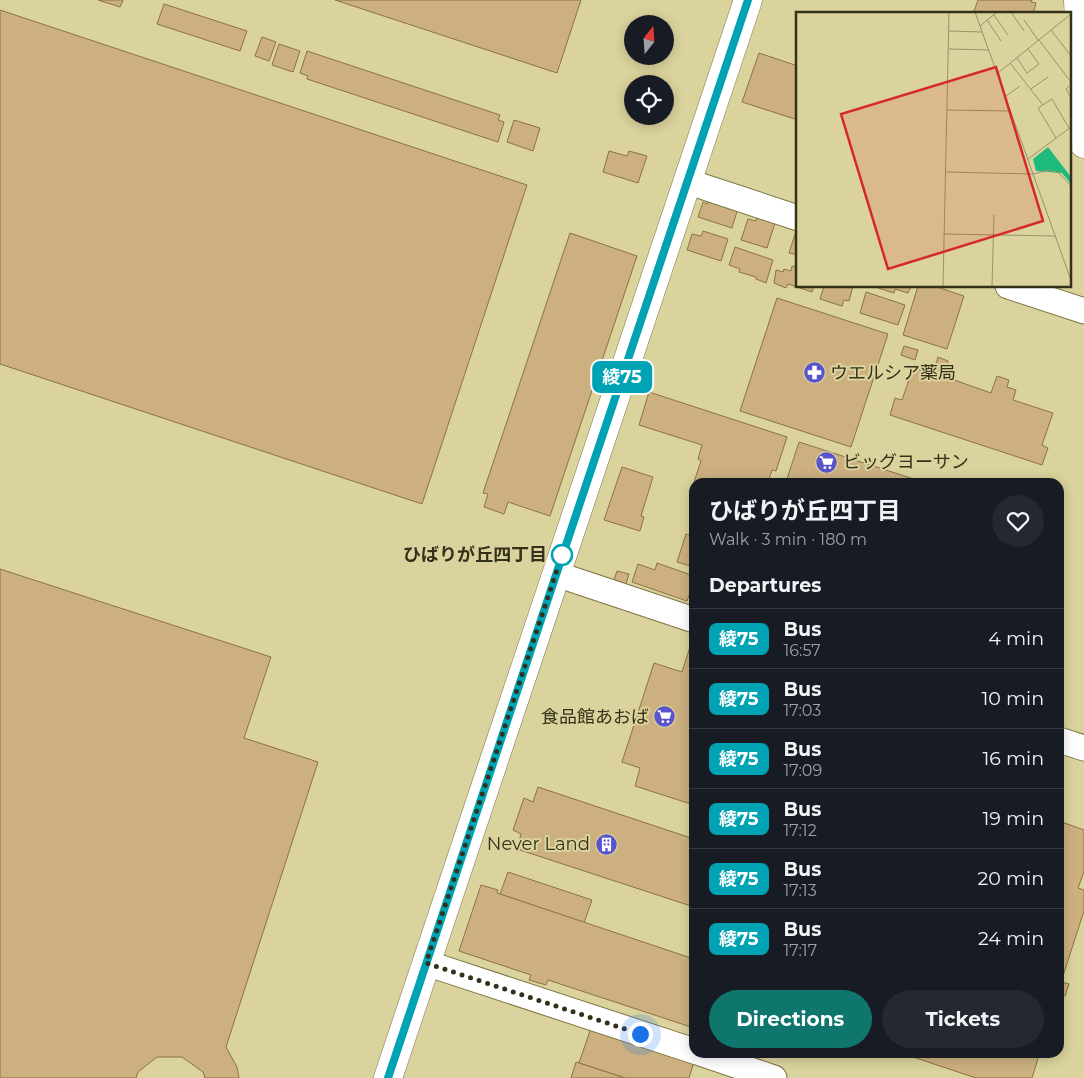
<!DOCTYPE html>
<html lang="en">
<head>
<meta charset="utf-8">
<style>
	body { margin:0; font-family:Montserrat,"Noto Sans JP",sans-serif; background:#242831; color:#f1f3f6; height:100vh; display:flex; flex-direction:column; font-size:19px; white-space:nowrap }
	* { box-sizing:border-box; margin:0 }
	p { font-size:16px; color:#9ea1a6 }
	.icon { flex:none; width:28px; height:28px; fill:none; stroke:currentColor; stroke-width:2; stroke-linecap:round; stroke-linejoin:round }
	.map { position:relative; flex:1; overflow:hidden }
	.sheet { position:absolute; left:689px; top:478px; width:375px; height:580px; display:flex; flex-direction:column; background:#171b24; border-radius:15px; box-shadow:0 2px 12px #0003 }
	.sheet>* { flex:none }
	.badge { padding:0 10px; border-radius:8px; font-size:18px; line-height:32px }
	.needle { width:32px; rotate:17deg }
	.buttons { position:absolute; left:624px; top:15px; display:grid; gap:10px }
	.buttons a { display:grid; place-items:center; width:50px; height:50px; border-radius:50%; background:#171b24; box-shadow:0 2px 12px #0003; font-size:25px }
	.you { position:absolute; width:25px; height:25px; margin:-12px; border:4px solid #fff; border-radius:50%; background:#1a73e8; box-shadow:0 0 0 8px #1a73e833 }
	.map>.badge { position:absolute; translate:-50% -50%; box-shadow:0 0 0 2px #fff }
	h2 { padding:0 20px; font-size:19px; line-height:45px }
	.round { display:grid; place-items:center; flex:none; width:52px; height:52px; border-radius:26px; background:#242831 }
	.headline { display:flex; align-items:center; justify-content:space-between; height:85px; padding:0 20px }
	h1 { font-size:24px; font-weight:700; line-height:38px }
	.action { display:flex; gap:10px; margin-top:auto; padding:10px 20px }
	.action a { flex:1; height:58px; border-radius:30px; background:#0f766e; color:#fff; font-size:20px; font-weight:700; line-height:58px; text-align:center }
	.action a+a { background:#242831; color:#f1f3f6 }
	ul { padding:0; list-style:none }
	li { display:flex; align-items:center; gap:15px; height:60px; padding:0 20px; border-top:1px solid #363941 }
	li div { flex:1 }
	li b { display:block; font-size:19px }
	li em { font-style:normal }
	li .badge { min-width:55px; font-weight:700; text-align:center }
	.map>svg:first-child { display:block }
	.building { fill:#ccb080; stroke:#8c7244 }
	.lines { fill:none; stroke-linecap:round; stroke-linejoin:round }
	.minor-casing { stroke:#7c7441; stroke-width:27 }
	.tertiary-casing { stroke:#7c7441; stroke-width:29 }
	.minor { stroke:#fff; stroke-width:25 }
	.tertiary { stroke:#fff; stroke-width:28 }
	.line-casing { stroke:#fff; stroke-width:11 }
	.line { stroke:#00a3b4; stroke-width:8 }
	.walk { stroke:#34311b; stroke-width:5; stroke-dasharray:0 9 }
	.stop-dot { fill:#fff; stroke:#00a3b4; stroke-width:2.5 }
	.labels { text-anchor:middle; stroke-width:4; stroke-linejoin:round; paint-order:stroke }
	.poi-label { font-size:18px; fill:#34311b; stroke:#dbd39d; text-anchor:start }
	.stop-label { font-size:18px; font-weight:bold; fill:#34311b; stroke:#dbd39d; text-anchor:end }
	.inset-road { fill:none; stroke:#989269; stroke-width:1 }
	.view { fill:#d62828; fill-opacity:0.15; stroke:#d62828; stroke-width:2.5 }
	.inset-edge { fill:none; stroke:#34311b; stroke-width:2.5 }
</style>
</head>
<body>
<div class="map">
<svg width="1084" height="1078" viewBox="0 0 1084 1078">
	<rect width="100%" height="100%" fill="#dbd39d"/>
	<g class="building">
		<polygon points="98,0 123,0 120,7"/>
		<polygon points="335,0 581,0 557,73"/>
		<polygon points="978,0 1032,0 1031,2 1036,3 1033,14 973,14"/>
		<polygon points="164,4 247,31 240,51 157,24"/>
		<polygon points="0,10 527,185 422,504 0,364"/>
		<polygon points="262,37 276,42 269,61 255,56"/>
		<polygon points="279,44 300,51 293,72 272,65"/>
		<polygon points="307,51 500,115 498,120 504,122 498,142 307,79 308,76 300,73"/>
		<polygon points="759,53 798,66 798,120 742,102"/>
		<polygon points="514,120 540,128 533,151 507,142"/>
		<polygon points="609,151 627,156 629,151 647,156 638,183 603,172"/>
		<polygon points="709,199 738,208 732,228 698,217 703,202 707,204"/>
		<polygon points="757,218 775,223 767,248 741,240 748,219 756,221"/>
		<polygon points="797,228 798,228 798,255 789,253"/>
		<polygon points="703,231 728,239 721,261 687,250 692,234 701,236"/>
		<polygon points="570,233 637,256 550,516 508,502 504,514 484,507 488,494 483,493"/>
		<polygon points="735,247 773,260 766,283 756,279 756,277 739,272 740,269 729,265"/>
		<polygon points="792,266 798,268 798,286 814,286 812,292 788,284 786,288 774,283 776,270 783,272 784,269 791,271"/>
		<polygon points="824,286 832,287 853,286 849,301 844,300 842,306 820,299"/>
		<polygon points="878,286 911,286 908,293 895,289 894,293 878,288"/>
		<polygon points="918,286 934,286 964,296 947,349 903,335"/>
		<polygon points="866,292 905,305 898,325 860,313"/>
		<polygon points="777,298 888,334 851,447 740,411"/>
		<polygon points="904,346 918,350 915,360 901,355"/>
		<polygon points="938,357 948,361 943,376 991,393 997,376 1009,380 1007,387 1016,390 1013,400 1053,413 1042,445 1048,448 1042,465 890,415 895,398 902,400 913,368 933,374"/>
		<polygon points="649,392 787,437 776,471 772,470 768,482 694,482 701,461 698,459 702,445 639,425"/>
		<polygon points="799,442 923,482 786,482"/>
		<polygon points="622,467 653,477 641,516 644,517 640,531 604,520"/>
		<polygon points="686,534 694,537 694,567 677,562"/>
		<polygon points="657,563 694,576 694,582 687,601 632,582 638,564 655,570"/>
		<polygon points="0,569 271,657 244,738 318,762 226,1047 237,1067 239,1078 205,1078 203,1072 182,1057 157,1057 138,1072 136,1078 0,1078"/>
		<polygon points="617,571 629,574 626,584 614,580"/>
		<polygon points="690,647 694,648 694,805 635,786 640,768 622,762 654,663 682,672"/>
		<polygon points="538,787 694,839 694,907 517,849 521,834 513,830 524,798 533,802"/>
		<polygon points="1059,821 1084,830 1084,872 1078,888 1084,890 1084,911 1061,982 1069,984 1065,996 1059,994"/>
		<polygon points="508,872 592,900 584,923 500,894"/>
		<polygon points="481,885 498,890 497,893 694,959 694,1028 548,980 546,985 529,980 531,975 459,951"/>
		<polygon points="591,1028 694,1062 689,1078 625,1078 579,1063"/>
		<polygon points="898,1052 1040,1052 1032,1078 976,1078"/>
		<polygon points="576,1062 579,1063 625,1078 571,1078"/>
	</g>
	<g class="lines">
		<defs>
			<g id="minor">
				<polyline points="689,182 798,218"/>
				<polyline points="1008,286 1084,311"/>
				<polyline points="556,574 694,620"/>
				<polyline points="1059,740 1084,748"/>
				<polyline points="426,963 694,1051"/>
				<polyline points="697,1052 774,1078"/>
			</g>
			<g id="tertiary">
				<polyline points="1078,0 1084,144"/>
				<polyline points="388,1078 748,0"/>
			</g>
		</defs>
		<use href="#minor" class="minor-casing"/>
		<use href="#tertiary" class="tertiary-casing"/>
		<use href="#minor" class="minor"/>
		<use href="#tertiary" class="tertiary"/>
	</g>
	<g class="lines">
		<defs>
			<polyline id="line" points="388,1078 748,0"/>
		</defs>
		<use href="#line" class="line-casing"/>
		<use href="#line" class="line"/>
		<polyline class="walk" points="562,555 426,963 640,1034"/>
	</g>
	<defs>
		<symbol id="pharmacy-disc" viewBox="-11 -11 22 22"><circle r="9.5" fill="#5a54cc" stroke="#dbd39d"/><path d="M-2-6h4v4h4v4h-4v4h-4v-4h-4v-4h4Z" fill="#fff"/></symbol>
		<symbol id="supermarket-disc" viewBox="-11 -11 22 22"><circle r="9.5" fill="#5a54cc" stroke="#dbd39d"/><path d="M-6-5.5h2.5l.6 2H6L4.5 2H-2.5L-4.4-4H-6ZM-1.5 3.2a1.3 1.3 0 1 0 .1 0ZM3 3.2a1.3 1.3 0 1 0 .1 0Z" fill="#fff"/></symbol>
		<symbol id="building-disc" viewBox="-11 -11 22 22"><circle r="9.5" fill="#5a54cc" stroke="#dbd39d"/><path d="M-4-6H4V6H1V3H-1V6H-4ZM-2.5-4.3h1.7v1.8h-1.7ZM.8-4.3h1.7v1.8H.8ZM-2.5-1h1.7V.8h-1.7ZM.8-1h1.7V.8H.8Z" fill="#fff"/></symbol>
	</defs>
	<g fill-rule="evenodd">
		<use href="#pharmacy-disc" x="802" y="360" width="25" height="25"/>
		<use href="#supermarket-disc" x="814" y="450" width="25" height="25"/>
		<use href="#supermarket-disc" x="652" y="704" width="25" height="25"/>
		<use href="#building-disc" x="594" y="832" width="25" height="25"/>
	</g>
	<circle class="stop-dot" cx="562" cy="555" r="10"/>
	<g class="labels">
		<g class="poi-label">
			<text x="830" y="379">ウエルシア薬局</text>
			<text x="843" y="468">ビッグヨーサン</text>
			<text x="649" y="723" text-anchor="end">食品館あおば</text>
			<text x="590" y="850" text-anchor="end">Never Land</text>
		</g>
		<g class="stop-label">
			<text x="547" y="561">ひばりが丘四丁目</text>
		</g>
	</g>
	<g transform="translate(796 12)">
		<rect width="275" height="275" fill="#dbd39d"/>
		<path d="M252,135l23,30v7l-9,-11 -26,-2 -3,-12z" fill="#1fbb7e"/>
		<path class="inset-road" d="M179,0l96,268M215,0l13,19M198,3l14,20M191,8l14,21M228,8l14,20M184,14l17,-14M255,18l20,26M153,19l33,1M243,28l32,42M153,37l40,1M221,46l10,15 12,-9 -11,-15M214,51l33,42M202,61l73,-59M275,73l-5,4 5,9M235,77l17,-12M210,84l14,-10M151,98l64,1M260,126l-18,-30 14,-9 17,29M232,147l43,-32M150,160l87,2 16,-4 10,3 12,13M148,222l112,2M147,275l6,-275M196,275l2,-72"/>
		<path class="view" d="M200,55l47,154 -155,48 -47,-155z"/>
		<rect width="275" height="275" class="inset-edge"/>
	</g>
</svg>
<div class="buttons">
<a><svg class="needle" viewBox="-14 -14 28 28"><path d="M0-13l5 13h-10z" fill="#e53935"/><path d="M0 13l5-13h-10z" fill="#9ea1a6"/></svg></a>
<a><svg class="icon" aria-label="locate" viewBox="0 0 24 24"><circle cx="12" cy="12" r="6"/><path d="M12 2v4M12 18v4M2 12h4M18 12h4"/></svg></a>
</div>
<div class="you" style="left:640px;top:1034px"></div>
<b class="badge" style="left:622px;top:377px;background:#00a3b4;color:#fff">綾75</b>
<section class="sheet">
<div class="headline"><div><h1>ひばりが丘四丁目</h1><p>Walk · 3 min · 180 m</p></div><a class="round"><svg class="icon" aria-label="heart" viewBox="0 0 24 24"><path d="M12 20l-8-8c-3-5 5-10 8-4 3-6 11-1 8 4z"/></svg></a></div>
<h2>Departures</h2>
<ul>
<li><span class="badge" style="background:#00a3b4;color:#fff">綾75</span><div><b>Bus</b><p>16:57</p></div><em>4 min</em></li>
<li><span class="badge" style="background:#00a3b4;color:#fff">綾75</span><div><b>Bus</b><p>17:03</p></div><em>10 min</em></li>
<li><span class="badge" style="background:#00a3b4;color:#fff">綾75</span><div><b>Bus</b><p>17:09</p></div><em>16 min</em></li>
<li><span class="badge" style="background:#00a3b4;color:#fff">綾75</span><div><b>Bus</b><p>17:12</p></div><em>19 min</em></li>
<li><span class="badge" style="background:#00a3b4;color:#fff">綾75</span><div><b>Bus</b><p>17:13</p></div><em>20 min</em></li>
<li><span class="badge" style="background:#00a3b4;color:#fff">綾75</span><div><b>Bus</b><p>17:17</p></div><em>24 min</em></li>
</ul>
<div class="action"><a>Directions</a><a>Tickets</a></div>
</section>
</div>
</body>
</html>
